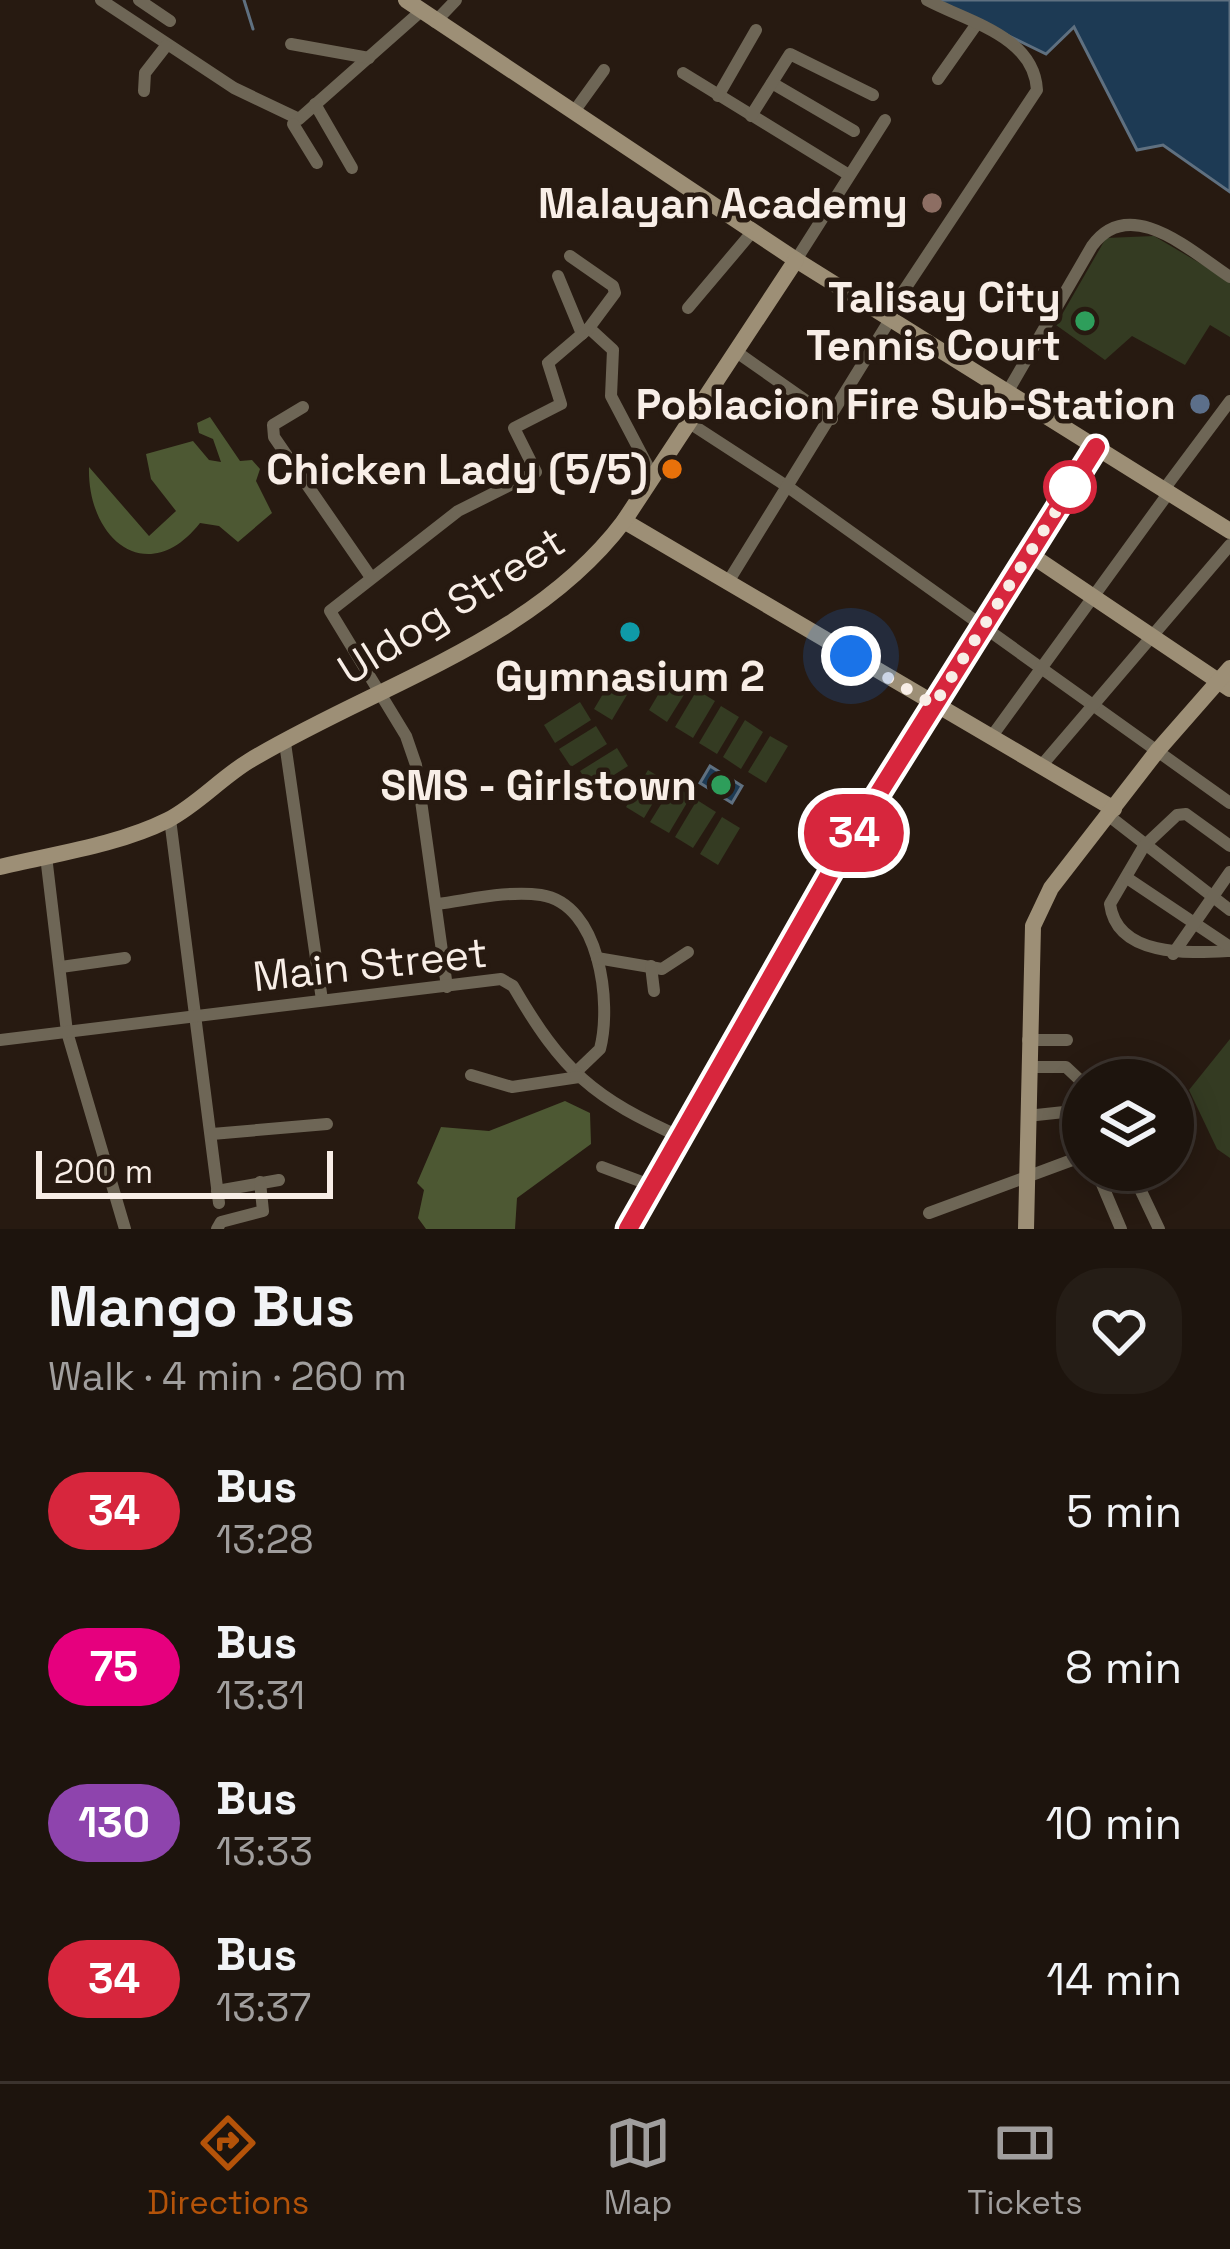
<!DOCTYPE html>
<html lang="en">
<head>
<meta charset="utf-8">
<style>
	body { margin:0; font-family:"Space Grotesk",sans-serif; background:#251d16; color:#f1f3f6; height:100vh; display:flex; flex-direction:column; font-size:45px; white-space:nowrap }
	* { box-sizing:border-box; margin:0 }
	p { font-size:39px; color:#a09e9d }
	.icon { flex:none; width:66px; height:66px; fill:none; stroke:currentColor; stroke-width:2; stroke-linecap:round; stroke-linejoin:round }
	.map { position:relative; height:1229px; overflow:hidden }
	.drawer { display:flex; flex-direction:column; background:#1d140d; flex:1 }
	.drawer>* { flex:none }
	.badge { padding:0 24px; border-radius:39px; font-size:42px; line-height:78px }
	.buttons { position:absolute; left:1062px; top:1059px; display:grid; gap:24px }
	.buttons a { display:grid; place-items:center; width:132px; height:132px; border-radius:50%; background:#1d140d; box-shadow:0 6px 30px #0003,0 0 0 3px #3b332e; font-size:60px }
	.scale { position:absolute; left:36px; bottom:30px; width:297px; box-sizing:border-box; padding-left:12px; border:6px solid #f8eee7; border-top:0; font-size:33px; line-height:42px; white-space:nowrap; color:#f8eee7; -webkit-text-stroke:9px #271a11; paint-order:stroke }
	.you { position:absolute; width:60px; height:60px; margin:-30px; border:9px solid #fff; border-radius:50%; background:#1a73e8; box-shadow:0 0 0 18px #1a73e833 }
	.map>.badge { position:absolute; translate:-50% -50%; box-shadow:0 0 0 6px #fff }
	.round { display:grid; place-items:center; flex:none; width:126px; height:126px; border-radius:48px; background:#251d16 }
	.overview { display:flex; align-items:center; justify-content:space-between; height:204px; padding:0 48px }
	h1 { font-size:57px; font-weight:700; line-height:90px }
	ul { padding:0; list-style:none }
	li { display:flex; align-items:center; gap:36px; height:156px; padding:0 48px }
	li div { flex:1 }
	li b { display:block; font-size:45px }
	li em { font-style:normal }
	li .badge { min-width:132px; font-weight:700; text-align:center }
	.dock { display:flex; justify-content:space-around; align-items:center; height:168px; border-top:3px solid #3b332e; background:#1d140d; font-size:33px; color:#a09e9d }
	.dock a { display:grid; justify-items:center; gap:6px }
	.dock .current { color:#b45309 }
	.map>svg:first-child { display:block }
	.green { fill:#343b22 }
	.forest { fill:#4d5833 }
	.water { fill:#1d3a54; stroke:#5f7080; stroke-width:3 }
	.lines { fill:none; stroke-linecap:round; stroke-linejoin:round }
	.stream { stroke:#5f7080; stroke-width:3 }
	.street { stroke:#6e6656; stroke-width:12 }
	.secondary { stroke:#9d8f76; stroke-width:16 }
	.line-casing { stroke:#fff; stroke-width:27 }
	.line { stroke:#d7263d; stroke-width:18 }
	.walk { stroke:#f8eee7; stroke-width:12; stroke-dasharray:0 21.6 }
	.education-dot { fill:#8d6e63; stroke:#271a11; stroke-width:4.5 }
	.leisure-dot { fill:#2e9e5b; stroke:#271a11; stroke-width:4.5 }
	.service-dot { fill:#5c6f8a; stroke:#271a11; stroke-width:4.5 }
	.food-dot { fill:#e8710a; stroke:#271a11; stroke-width:4.5 }
	.stop-dot { fill:#fff; stroke:#d7263d; stroke-width:6 }
	.culture-dot { fill:#0f9aa8; stroke:#271a11; stroke-width:4.5 }
	.labels { text-anchor:middle; stroke-width:9; stroke-linejoin:round; paint-order:stroke }
	.poi-label { font-size:42px; font-weight:bold; fill:#f8eee7; stroke:#271a11; text-anchor:end }
	.street-label { font-size:42px; fill:#f8eee7; stroke:#271a11 }
</style>
</head>
<body>
<div class="map">
<svg width="1230" height="1229" viewBox="0 0 1230 1229">
	<rect width="100%" height="100%" fill="#271a11"/>
	<g class="green">
		<polygon points="1154,236 1230,281 1230,337 1210,325 1185,365 1132,336 1105,360 1056,325 1106,238"/>
		<polygon points="616,672 634,683 612,720 594,709"/>
		<polygon points="671,673 690,685 667,722 649,710"/>
		<polygon points="697,690 715,701 693,738 675,727"/>
		<polygon points="580,702 591,720 555,743 544,725"/>
		<polygon points="721,706 739,717 717,754 699,743"/>
		<polygon points="745,720 763,732 741,769 723,757"/>
		<polygon points="596,726 607,744 571,767 559,749"/>
		<polygon points="770,736 788,746 766,783 748,772"/>
		<polygon points="617,748 628,766 592,789 580,771"/>
		<polygon points="648,770 666,781 644,818 626,807"/>
		<polygon points="673,785 691,796 669,833 650,822"/>
		<polygon points="697,800 716,812 693,848 675,837"/>
		<polygon points="722,817 740,828 718,865 700,854"/>
		<polygon points="1230,1039 1230,1158 1217,1149 1189,1090"/>
	</g>
	<g class="forest">
		<path d="M210,417l30,44 12,-1 8,9 -4,12 16,32 -34,29 -19,-16 -19,-3c-52,66 -113,17 -111,-56l60,69 27,-25 -25,-32 -5,-25 47,-13 16,19 12,2 -8,-23 -14,-6 -2,-10z"/>
		<polygon points="565,1101 590,1113 591,1144 517,1198 515,1229 426,1229 418,1218 424,1190 417,1183 441,1127 489,1131"/>
	</g>
	<g class="water">
		<polygon points="935,0 1230,0 1230,192 1163,145 1137,150 1074,27 1046,54"/>
		<polygon points="710,766 742,786 732,803 700,783"/>
	</g>
	<g class="lines">
		<polyline class="stream" points="244,0 253,29"/>
		<g class="street">
			<polyline points="101,0 234,88 299,119 420,12"/>
			<polyline points="139,0 170,21"/>
			<polyline points="435,22 456,0"/>
			<polyline points="291,44 369,58"/>
			<polyline points="683,73 849,175"/>
			<polyline points="938,79 976,25"/>
			<polyline points="772,83 854,131"/>
			<polyline points="144,91 145,73 166,46"/>
			<polyline points="718,96 756,30"/>
			<polyline points="315,104 352,168"/>
			<polyline points="573,113 604,70"/>
			<polyline points="751,116 790,54 873,95"/>
			<polyline points="293,124 317,163"/>
			<polyline points="796,260 885,120"/>
			<polyline points="558,276 582,334"/>
			<polyline points="688,308 753,231"/>
			<path d="M887,316l150,-226c-3,-54 -69,-68 -110,-90"/>
			<polyline points="589,328 613,350 611,396 653,476"/>
			<polyline points="738,353 832,419"/>
			<path d="M1008,391l84,-145c38,-53 101,7 138,31"/>
			<polyline points="303,407 273,425 274,437 370,576"/>
			<polyline points="688,422 788,487 1230,803"/>
			<polyline points="1165,488 1230,401"/>
			<polyline points="728,582 891,318"/>
			<polyline points="992,736 1170,491"/>
			<polyline points="285,743 322,1000"/>
			<polyline points="1042,765 1230,545"/>
			<polyline points="1109,816 1230,910"/>
			<polyline points="170,819 219,1203"/>
			<path d="M1230,846l-44,-32 -9,1 -33,31 -34,58c7,54 81,49 120,47"/>
			<polyline points="46,856 67,1032 125,1229"/>
			<polyline points="1127,878 1230,947"/>
			<path d="M437,904c32,-4 71,-14 104,-9 59,9 71,108 59,154l-25,24"/>
			<polyline points="1173,954 1230,872"/>
			<polyline points="597,958 662,969 688,952"/>
			<polyline points="651,966 654,991"/>
			<polyline points="61,967 125,958"/>
			<polyline points="447,987 416,765 406,736 330,611 458,511 536,472 514,428 561,404 548,363 589,328 615,293 613,286 570,256"/>
			<path d="M0,1040l501,-61 12,7c50,86 80,112 170,152"/>
			<polyline points="1028,1040 1067,1040"/>
			<polyline points="1028,1067 1066,1067 1083,1083"/>
			<polyline points="471,1075 512,1087 579,1077"/>
			<polyline points="1027,1116 1083,1110"/>
			<polyline points="212,1134 327,1124"/>
			<polyline points="602,1167 653,1186"/>
			<polyline points="1096,1170 1121,1229"/>
			<polyline points="1131,1170 1159,1229"/>
			<polyline points="217,1191 279,1180"/>
			<polyline points="929,1213 1083,1156"/>
			<polyline points="217,1229 221,1222 263,1211 260,1182"/>
		</g>
		<g class="secondary">
			<polyline points="406,0 796,260 1230,531"/>
			<polyline points="624,521 1114,809"/>
			<polyline points="1028,553 1230,689"/>
			<path d="M0,867c54,-13 118,-22 168,-47 29,-15 53,-42 81,-59 126,-76 284,-119 375,-240l172,-261"/>
			<polyline points="628,1229 848,842 1096,447"/>
			<polyline points="1026,1229 1033,926 1051,888 1158,750 1230,668"/>
		</g>
	</g>
	<g class="lines">
		<defs>
			<polyline id="line" points="628,1229 848,842 1096,447"/>
		</defs>
		<use href="#line" class="line-casing"/>
		<use href="#line" class="line"/>
		<polyline class="walk" points="851,656 934,705 1078,476 1070,487"/>
	</g>
	<circle class="education-dot" cx="932" cy="203" r="12"/>
	<g class="leisure-dot">
		<circle cx="1085" cy="321" r="12"/>
		<circle cx="721" cy="785" r="12"/>
	</g>
	<circle class="service-dot" cx="1200" cy="404" r="12"/>
	<circle class="food-dot" cx="672" cy="469" r="12"/>
	<circle class="stop-dot" cx="1070" cy="487" r="24"/>
	<circle class="culture-dot" cx="630" cy="632" r="12"/>
	<g class="labels">
		<g class="poi-label">
			<text x="908" y="218">Malayan Academy</text>
			<text x="1061" y="312">Talisay City<tspan x="1061" dy="48">Tennis Court</tspan></text>
			<text x="1176" y="419">Poblacion Fire Sub-Station</text>
			<text x="648" y="484">Chicken Lady (5/5)</text>
			<text x="630" y="691" text-anchor="middle">Gymnasium 2</text>
			<text x="697" y="800">SMS - Girlstown</text>
		</g>
		<g class="street-label">
			<text transform="translate(451 605) rotate(-32)" y="15">Uldog Street</text>
			<text transform="translate(370 964) rotate(-6)" y="15">Main Street</text>
		</g>
	</g>
</svg>
<div class="buttons">
<a><svg class="icon" aria-label="layers" viewBox="0 0 24 24"><path d="M12 4l9 5-9 5-9-5zM3 14l9 5 9-5"/></svg></a>
</div>
<div class="scale">200 m</div>
<div class="you" style="left:851px;top:656px"></div>
<b class="badge" style="left:854px;top:833px;background:#d7263d;color:#fff">34</b>
</div>
<section class="drawer">
<div class="overview"><div><h1>Mango Bus</h1><p>Walk · 4 min · 260 m</p></div><a class="round"><svg class="icon" aria-label="heart" viewBox="0 0 24 24"><path d="M12 20l-8-8c-3-5 5-10 8-4 3-6 11-1 8 4z"/></svg></a></div>
<ul>
<li><span class="badge" style="background:#d7263d;color:#fff">34</span><div><b>Bus</b><p>13:28</p></div><em>5 min</em></li>
<li><span class="badge" style="background:#e6007e;color:#fff">75</span><div><b>Bus</b><p>13:31</p></div><em>8 min</em></li>
<li><span class="badge" style="background:#8e44ad;color:#fff">130</span><div><b>Bus</b><p>13:33</p></div><em>10 min</em></li>
<li><span class="badge" style="background:#d7263d;color:#fff">34</span><div><b>Bus</b><p>13:37</p></div><em>14 min</em></li>
</ul>
</section>
<nav class="dock">
<a class="current"><svg class="icon" aria-label="directions" viewBox="0 0 24 24"><path d="M12 3l9 9-9 9-9-9zM9 14v-3h6M13 9l2 2-2 2"/></svg>Directions</a>
<a><svg class="icon" aria-label="map" viewBox="0 0 24 24"><path d="M3 6l6-2 6 2 6-2v14l-6 2-6-2-6 2zM9 4v14M15 6v14"/></svg>Map</a>
<a><svg class="icon" aria-label="tickets" viewBox="0 0 24 24"><path d="M3 7h18v10H3zM15 7v10"/></svg>Tickets</a>
</nav>
</body>
</html>
